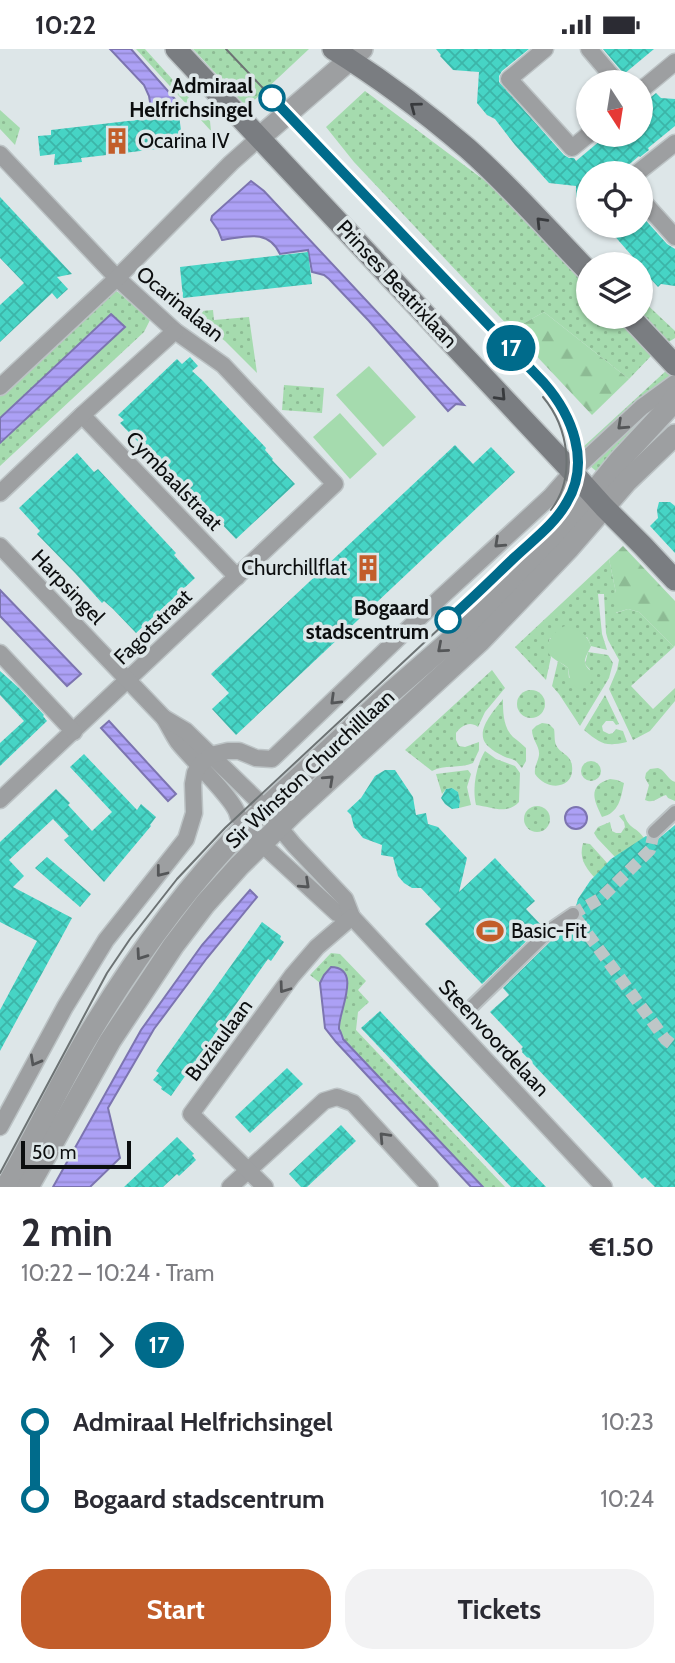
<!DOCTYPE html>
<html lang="en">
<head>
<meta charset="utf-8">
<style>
	body { margin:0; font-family:Cabin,sans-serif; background:#f2f2f3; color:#2b2b33; height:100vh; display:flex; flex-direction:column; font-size:26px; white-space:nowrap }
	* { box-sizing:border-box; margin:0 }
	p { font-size:23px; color:#7c7c81 }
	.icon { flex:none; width:38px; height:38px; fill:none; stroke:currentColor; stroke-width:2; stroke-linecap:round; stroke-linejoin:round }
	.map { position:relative; height:1138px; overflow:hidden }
	.side { display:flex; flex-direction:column; background:#fff; flex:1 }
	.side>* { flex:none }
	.badge { padding:0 14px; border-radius:23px; font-size:24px; line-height:46px }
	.needle { width:46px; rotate:168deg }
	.fabs { position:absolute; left:576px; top:21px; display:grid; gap:14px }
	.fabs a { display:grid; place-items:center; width:77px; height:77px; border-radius:50%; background:#fff; box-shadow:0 2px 5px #0004; font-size:35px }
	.scale { position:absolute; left:21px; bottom:18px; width:110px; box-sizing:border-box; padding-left:7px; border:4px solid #0c0e0f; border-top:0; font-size:19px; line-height:24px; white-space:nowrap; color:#0c0e0f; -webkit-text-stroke:5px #dde6e8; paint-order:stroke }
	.map>.badge { position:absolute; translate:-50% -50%; box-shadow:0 0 0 4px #fff }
	.legs { display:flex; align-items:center; gap:10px; height:77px; padding:0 21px; font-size:23px }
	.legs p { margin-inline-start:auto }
	.overview { display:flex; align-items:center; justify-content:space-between; height:119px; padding:0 21px }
	h1 { font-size:38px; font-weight:700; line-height:52px }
	.primary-button { display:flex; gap:14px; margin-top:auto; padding:14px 21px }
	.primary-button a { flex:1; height:80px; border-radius:28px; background:#c25d2a; color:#fff; font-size:28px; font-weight:700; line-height:80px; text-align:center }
	.primary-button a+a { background:#f2f2f3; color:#2b2b33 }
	ul { padding:0 21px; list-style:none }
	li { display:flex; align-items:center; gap:24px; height:77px; font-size:26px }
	li i { display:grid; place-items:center; width:10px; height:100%; margin:0 9px; background:currentColor }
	li i::after { content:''; width:18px; height:18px; margin:-9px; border:5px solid; border-radius:50%; background:#fff }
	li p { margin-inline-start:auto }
	li:first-child i { background:linear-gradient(#0000 50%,currentColor 0) }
	li:last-child i { background:linear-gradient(currentColor 50%,#0000 0) }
	.status { display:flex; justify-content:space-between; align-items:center; height:49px; padding:0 35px; background:#fff; direction:ltr }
	.status svg { height:19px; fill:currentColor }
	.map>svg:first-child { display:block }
	.green { fill:url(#green-dots) }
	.forest { fill:url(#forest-firs) }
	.pitch { fill:#a5dbae }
	.water { fill:url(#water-rules); stroke:#7c74b0; stroke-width:2 }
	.building { fill:url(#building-cross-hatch) }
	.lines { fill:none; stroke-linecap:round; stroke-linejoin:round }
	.pedestrian-tunnel { stroke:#bec6c7; stroke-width:12; stroke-dasharray:12 6; stroke-linecap:butt }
	.pedestrian-casing { stroke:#bcc3c5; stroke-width:16 }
	.minor-casing { stroke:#bcc3c5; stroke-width:19 }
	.tertiary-casing { stroke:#bcc3c5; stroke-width:24 }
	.secondary-casing { stroke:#bcc3c5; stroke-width:24 }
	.pedestrian { stroke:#9d9fa1; stroke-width:12 }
	.minor { stroke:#9d9fa1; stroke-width:16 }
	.tertiary { stroke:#9d9fa1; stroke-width:21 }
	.secondary { stroke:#7a7d81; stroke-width:21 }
	.tram { stroke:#6d7374; stroke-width:2 }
	.oneway { stroke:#383a3d }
	.oneway2 { stroke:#545658 }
	.line-1-casing { stroke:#fff; stroke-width:16 }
	.line-1 { stroke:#006b8b; stroke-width:10 }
	.stop-1-dot { fill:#fff; stroke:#006b8b; stroke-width:3.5 }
	.labels { text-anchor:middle; stroke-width:7; stroke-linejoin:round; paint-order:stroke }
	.stop-label { font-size:21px; font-weight:bold; fill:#0c0e0f; stroke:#dde6e8; text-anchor:end }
	.poi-label { font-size:21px; fill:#0c0e0f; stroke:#dde6e8; text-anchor:start }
	.street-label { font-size:21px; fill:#0c0e0f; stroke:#dde6e8 }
</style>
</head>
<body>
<div class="status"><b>10:22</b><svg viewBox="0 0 49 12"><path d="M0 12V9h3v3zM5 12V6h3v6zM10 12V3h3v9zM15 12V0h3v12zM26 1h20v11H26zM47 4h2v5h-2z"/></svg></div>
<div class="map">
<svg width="675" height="1138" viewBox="0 0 675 1138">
	<defs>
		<pattern id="green-dots" width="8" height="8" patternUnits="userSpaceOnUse" patternTransform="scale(1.75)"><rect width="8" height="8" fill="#a5dbae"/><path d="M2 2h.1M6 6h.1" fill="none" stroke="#8dbb94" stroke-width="1.8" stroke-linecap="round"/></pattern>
		<pattern id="forest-firs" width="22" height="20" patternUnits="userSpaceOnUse" patternTransform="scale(1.75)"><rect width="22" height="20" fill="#a5dbae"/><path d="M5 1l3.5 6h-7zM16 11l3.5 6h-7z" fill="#8dbb94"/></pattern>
		<pattern id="water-rules" width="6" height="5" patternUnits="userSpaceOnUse" patternTransform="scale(1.75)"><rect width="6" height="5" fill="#aca0f5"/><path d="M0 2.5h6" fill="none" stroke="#9389d1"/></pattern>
		<pattern id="building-cross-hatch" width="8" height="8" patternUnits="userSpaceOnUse" patternTransform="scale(1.75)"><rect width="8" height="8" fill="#46d4c5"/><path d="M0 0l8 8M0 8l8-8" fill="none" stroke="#3cb5a8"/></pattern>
	</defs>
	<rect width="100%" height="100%" fill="#dde6e8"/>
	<g class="green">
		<polygon points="136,0 145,0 210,72 211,82"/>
		<polygon points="193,0 309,0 247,58"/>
		<polygon points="365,42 496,140 541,184 588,236 588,268 616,268 651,307 629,330 544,263 512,281 354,113 326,78"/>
		<polygon points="0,61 20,79 15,96 0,80"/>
		<polygon points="109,240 118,243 150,271 144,283 0,417 0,394 124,278 111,265 0,369 0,344"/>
		<polygon points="640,249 675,282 675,289 667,294 641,266"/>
		<polygon points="213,261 214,271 249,268 257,324 225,292 195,270 201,262"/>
		<polygon points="668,320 672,324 672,333 583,409 582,399"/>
		<polygon points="284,336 324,339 322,364 282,361"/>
		<polygon points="667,347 602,427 590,417"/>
		<polygon points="609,510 616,544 616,564 628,560 639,563 674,598 631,637 653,660 675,639 675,652 650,682 633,691 609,640 617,621 619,611 608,591 606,584 604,545 598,545 602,585 607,601 591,597 587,588 550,589 548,597 551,608 546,631 515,598"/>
		<polygon points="588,603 608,606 613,614 609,629 580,677 559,645 552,637 558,612 568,619 569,629 590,621 585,615"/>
		<path d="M492,621l13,18 -20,24 -7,15c-8,-6 -16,-2 -22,6v7l3,6 6,1 14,-5v8l-6,13c-13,6 -29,1 -41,8l-27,-21z"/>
		<circle cx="531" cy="655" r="14"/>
		<path d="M605,646l14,29 -3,1 -3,-4h-7l-4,5 1,5 6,3 4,-1 3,-4 7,2 4,11c-22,5 -26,2 -43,-12z"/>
		<path d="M503,650c0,13 0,28 10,38 5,4 9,7 13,11v13l-4,7c-3,-3 -5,-7 -8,-8 -4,-2 -8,-2 -11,-4 -4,-2 -10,-5 -14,-9 -17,-14 5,-36 14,-48z"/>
		<path d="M542,674l7,1 5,5c1,5 0,11 2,16 4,9 15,9 16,21 3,23 -25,26 -37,8 -1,-8 3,-12 4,-19 1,-9 -7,-15 -7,-25l4,-4z"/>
		<path d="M485,702l11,8 19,7 5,7 -1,29c-12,13 -27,5 -43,3 -4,-17 0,-39 9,-54z"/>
		<circle cx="591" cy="722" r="10"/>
		<path d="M658,719c8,3 9,11 17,14v19l-7,-3 -2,-3c-8,2 -12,9 -21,5l4,-15 -4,-7 1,-5 4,-4z"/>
		<polygon points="468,721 471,725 467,738 471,756 459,759 460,752 458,743 452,739 446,740 442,745 436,725"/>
		<path d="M610,730l7,1 7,3c-3,15 -5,30 -22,34 -7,-15 -16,-31 8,-38z"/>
		<circle cx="537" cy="770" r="13"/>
		<path d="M624,765c5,16 12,12 20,24l-29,19 -18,-19 -3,-5 4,-6 12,-5 2,9 4,2h5l4,-6 -1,-5 -5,-6z"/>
		<path d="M583,794l7,1 18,20 -14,13c-10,-11 -15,-20 -11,-34z"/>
		<polygon points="331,904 340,905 366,932 358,941 369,953 358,963 356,981 505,1138 483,1138 343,990 339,980 348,932 324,926 320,934 310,926"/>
	</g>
	<g class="forest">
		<polygon points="544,263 629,330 592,366 512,281"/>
		<polygon points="623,497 675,552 675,596 674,598 639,563 628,560 615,564 616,544 609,510"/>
	</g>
	<g class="pitch">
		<polygon points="369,317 416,368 383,398 336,346"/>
		<polygon points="340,364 377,405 350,430 313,388"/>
		<path d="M565,577c13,3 21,6 26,20 -2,5 -7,12 -6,17 1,5 5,6 6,10 4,10 -4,14 -12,16 -10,-5 -9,-11 -11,-21 -4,-4 -10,-6 -15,-10 -13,-10 0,-27 12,-32z"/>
	</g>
	<g class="water">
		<polygon points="110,0 131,0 182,58 181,61 152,65 149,47 144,36"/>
		<path d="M251,132l13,10 200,214 -8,-1 -8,7 -79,-90 -40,-42 -5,-4 -12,-3 -4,-22 -28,4c-12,-26 -35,-17 -58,-14l-4,-10 -7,-10 1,-4z"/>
		<polygon points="111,265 125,278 0,394 0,369"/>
		<polygon points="0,541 81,625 67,637 0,567"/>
		<polygon points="109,672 176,745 168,752 101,679"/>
		<circle cx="576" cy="769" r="11"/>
		<polygon points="250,841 257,848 207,909 154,980 108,1059 120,1109 90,1138 53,1138 141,981 202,896"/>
		<path d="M331,918c32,1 7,45 8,62 1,1 4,9 4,10l140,148h-12l-135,-145 -11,-14 -5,-45 4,-8z"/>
	</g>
	<g class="building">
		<polygon points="436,0 529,0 502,22 499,27 499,33 564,106 569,109 574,109 576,112 607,86 640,86 640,57 656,44 661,49 675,50 675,77 648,99 649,101 640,108 639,107 619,124 588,124 588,164 576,148 576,137 549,134 515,96 495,70 487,66 477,54 479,23 453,21 440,7 441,6"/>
		<polygon points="603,0 654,0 624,25"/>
		<polygon points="179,66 183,97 81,109 82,113 54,116 55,105 40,107 38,87 51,86 51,81"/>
		<polygon points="0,148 72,225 57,228 68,240 57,250 52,244 0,293 0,256 24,234 0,209"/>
		<polygon points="640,165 667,195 675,200 675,237 661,235 658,238 640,218 640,215 639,215 612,184 620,177 640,177"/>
		<polygon points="308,203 312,235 183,249 180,218"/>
		<polygon points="190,308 198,317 192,322 202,331 266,399 265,401 273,410 272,411 295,435 236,490 215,468 212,470 120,374 124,371 118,366 177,310 182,315"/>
		<polygon points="455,396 473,415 491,398 515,423 236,686 212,660 229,644 211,625"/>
		<polygon points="77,404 94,423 98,420 176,504 174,506 195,529 136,584 113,560 104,552 102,554 75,524 37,485 40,482 19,459"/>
		<polygon points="659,453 670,453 675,457 675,504 650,477 658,469 657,461"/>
		<polygon points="0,622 19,639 44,666 43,667 47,672 0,717 0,694 24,672 0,646"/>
		<polygon points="84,705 137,761 141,755 156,768 150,776 151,777 104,833 64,791 69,787 53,770 9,811 24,827 13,838 72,869 0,1002 0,961 37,892 0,873 0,793 56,740 70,754 68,756 92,782 112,763 70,718"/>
		<polygon points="385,721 395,721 413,748 416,766 426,764 428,775 438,778 467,809 459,843 495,809 535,852 526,860 542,877 482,935 425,875 441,860 421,839 412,839 404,834 398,827 393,808 381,806 382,796 363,789 354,778 351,766 347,762 361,749 375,727"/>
		<polygon points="452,739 458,743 460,752 459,759 452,760 445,755 441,749 446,740"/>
		<polygon points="675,776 675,1138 655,1138 645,1128 642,1130 549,1032 520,1001 523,998 490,963 509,946 503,939 554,889 556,892 562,883 581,869 581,861 576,857 578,850 590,832 611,810 646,787 651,791 657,791"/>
		<polygon points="47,808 91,845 80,858 35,819"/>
		<polygon points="262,873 281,887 280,890 284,893 271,912 268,910 171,1047 161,1040 162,1038 153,1031 159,1024 156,1022"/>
		<polygon points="380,962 436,1022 546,1138 511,1138 361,979"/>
		<polygon points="287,1019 303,1035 250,1084 235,1068"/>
		<polygon points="341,1076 356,1092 307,1138 301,1138 289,1125"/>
		<polygon points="177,1088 194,1105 192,1106 196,1111 179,1127 177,1125 163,1138 124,1138"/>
	</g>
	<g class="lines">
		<polyline class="pedestrian-tunnel" points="654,783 650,801 601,849 573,865 665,990 675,998"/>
		<defs>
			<g id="pedestrian">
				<polyline points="654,783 675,763"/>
				<polyline points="466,963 551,880 573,865"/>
			</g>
			<g id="minor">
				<polyline points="545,0 509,30 572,99 588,86"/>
				<polyline points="589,0 617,33"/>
				<polyline points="640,42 675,13"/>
				<polyline points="0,105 117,229 175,282 223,316 335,435 0,751"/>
				<polyline points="637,124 675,94"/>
				<polyline points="640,149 675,188"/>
				<polyline points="0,338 117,229 231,114 259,89"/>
				<polyline points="82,366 237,528"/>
				<polyline points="0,444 82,366 175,282"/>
				<path d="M0,497l164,172c5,8 9,17 14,24 12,16 58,58 60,74l24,28 75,69 15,4"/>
				<polyline points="0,604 74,683"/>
				<polyline points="164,669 186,682 256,750 294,796 345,850 352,868 604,1138"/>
				<polyline points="0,1078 65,958 106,891 186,790 194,764 193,735 195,724 199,717 211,706 228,702 239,702 256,709 272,710 439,550 550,448 572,423 642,358 675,334"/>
				<polyline points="230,1138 324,1052 337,1048 353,1054 430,1138"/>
				<polyline points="265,1138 191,1065 292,927 317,898 352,868"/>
			</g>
			<g id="tertiary">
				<polyline points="259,89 362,0"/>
				<path d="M6,1138c30,-51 54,-105 85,-156 44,-73 95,-144 155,-205l142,-131 78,-68 105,-107 48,-59 50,-54 6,-10"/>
				<polyline points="28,1138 110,992 173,897 205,855 239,817 294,763 480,592 569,499 627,432 675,386"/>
			</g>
			<g id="secondary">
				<polyline points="176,0 567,417 604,458 643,497 675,531"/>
				<path d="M333,0c47,29 92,63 134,99 43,38 81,82 121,123"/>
				<polyline points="630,268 675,316"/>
			</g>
		</defs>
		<use href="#pedestrian" class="pedestrian-casing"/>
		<use href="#minor" class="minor-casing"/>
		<use href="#tertiary" class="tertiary-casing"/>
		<use href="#secondary" class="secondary-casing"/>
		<use href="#pedestrian" class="pedestrian"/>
		<use href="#minor" class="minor"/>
		<use href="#tertiary" class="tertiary"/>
		<use href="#secondary" class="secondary"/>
		<g class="tram">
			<path d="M543,348c26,31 33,80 8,113"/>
			<path d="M0,1124l107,-200 23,-34 47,-60 48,-51 319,-297c7,-8 15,-17 22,-26 22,-33 10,-75 -9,-106l-331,-350"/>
		</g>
	</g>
	<defs><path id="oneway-chevron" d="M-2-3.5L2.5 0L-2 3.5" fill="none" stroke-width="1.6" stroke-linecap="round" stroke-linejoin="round" transform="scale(1.75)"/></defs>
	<g class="oneway">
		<use href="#oneway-chevron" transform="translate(415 58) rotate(-143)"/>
		<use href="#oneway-chevron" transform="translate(541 173) rotate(-134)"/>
		<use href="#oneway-chevron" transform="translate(501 347) rotate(47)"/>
	</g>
	<g class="oneway2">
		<use href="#oneway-chevron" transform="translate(622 376) rotate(137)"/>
		<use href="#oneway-chevron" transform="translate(499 494) rotate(137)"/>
		<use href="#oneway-chevron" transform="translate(442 599) rotate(139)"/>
		<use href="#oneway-chevron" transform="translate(335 651) rotate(136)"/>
		<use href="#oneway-chevron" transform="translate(329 731) rotate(-43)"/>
		<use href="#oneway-chevron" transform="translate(161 823) rotate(128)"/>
		<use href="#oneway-chevron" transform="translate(305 835) rotate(43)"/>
		<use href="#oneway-chevron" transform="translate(141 906) rotate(125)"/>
		<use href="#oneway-chevron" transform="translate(284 939) rotate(126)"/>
		<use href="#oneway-chevron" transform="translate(35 1012) rotate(119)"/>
		<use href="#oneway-chevron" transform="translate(384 1088) rotate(-133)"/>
	</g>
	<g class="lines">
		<defs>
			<path id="line-1" d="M272,49l272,285c28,32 47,79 23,119 -12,22 -34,38 -52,55 -22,21 -44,43 -67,63"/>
		</defs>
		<use href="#line-1" class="line-1-casing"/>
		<use href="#line-1" class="line-1"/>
	</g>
	<defs>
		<symbol id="building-bare" viewBox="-9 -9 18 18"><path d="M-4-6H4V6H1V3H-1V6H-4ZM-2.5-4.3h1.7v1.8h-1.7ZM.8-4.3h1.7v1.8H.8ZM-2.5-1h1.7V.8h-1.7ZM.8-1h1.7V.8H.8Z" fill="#c25d2a" stroke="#dde6e8" stroke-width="2.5" paint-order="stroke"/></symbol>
		<symbol id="stadium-bare" viewBox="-9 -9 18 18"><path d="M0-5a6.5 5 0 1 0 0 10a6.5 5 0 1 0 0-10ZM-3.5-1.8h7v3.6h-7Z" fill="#c25d2a" stroke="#dde6e8" stroke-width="2.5" paint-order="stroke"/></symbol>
	</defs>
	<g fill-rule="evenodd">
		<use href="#building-bare" x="98" y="73" width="38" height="38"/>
		<use href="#building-bare" x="349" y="500" width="38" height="38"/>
		<use href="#stadium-bare" x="471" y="863" width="38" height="38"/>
	</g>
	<g class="stop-1-dot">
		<circle cx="272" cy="49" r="12"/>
		<circle cx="448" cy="571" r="12"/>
	</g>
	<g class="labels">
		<g class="stop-label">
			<text x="253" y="44">Admiraal<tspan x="253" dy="24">Helfrichsingel</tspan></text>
			<text x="429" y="566">Bogaard<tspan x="429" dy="24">stadscentrum</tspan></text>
		</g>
		<g class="poi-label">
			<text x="138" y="99">Ocarina IV</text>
			<text x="347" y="526" text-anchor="end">Churchillflat</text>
			<text x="511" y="889">Basic-Fit</text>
		</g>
		<g class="street-label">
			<text transform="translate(397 235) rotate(47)" y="7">Prinses Beatrixlaan</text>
			<text transform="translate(180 255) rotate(39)" y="7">Ocarinalaan</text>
			<text transform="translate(174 432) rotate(46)" y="7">Cymbaalstraat</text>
			<text transform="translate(68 538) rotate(46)" y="7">Harpsingel</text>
			<text transform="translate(153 578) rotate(-44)" y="7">Fagotstraat</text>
			<text transform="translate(310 720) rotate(-43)" y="7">Sir Winston Churchilllaan</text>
			<text transform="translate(494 989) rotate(47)" y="7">Steenvoordelaan</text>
			<text transform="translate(219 991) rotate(-53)" y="7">Buziaulaan</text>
		</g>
	</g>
</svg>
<div class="fabs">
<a><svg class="needle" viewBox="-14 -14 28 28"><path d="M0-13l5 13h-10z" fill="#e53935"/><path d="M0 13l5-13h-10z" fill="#7c7c81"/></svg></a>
<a><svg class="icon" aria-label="locate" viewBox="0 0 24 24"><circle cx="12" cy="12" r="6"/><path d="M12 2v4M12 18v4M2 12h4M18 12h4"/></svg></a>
<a><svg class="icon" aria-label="layers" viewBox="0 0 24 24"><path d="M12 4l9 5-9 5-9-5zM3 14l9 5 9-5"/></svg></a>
</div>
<div class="scale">50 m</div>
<b class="badge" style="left:511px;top:299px;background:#006b8b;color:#fff">17</b>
</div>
<section class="side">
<div class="overview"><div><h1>2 min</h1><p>10:22 – 10:24 · Tram</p></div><b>€1.50</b></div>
<div class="legs"><svg class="icon" aria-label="walk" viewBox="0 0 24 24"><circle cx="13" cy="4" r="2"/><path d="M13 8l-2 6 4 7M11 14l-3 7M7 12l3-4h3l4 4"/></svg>1<svg class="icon" aria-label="forward" viewBox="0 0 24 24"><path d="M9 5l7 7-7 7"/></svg><b class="badge" style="background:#006b8b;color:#fff">17</b></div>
<ul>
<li><i style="color:#006b8b"></i><b>Admiraal Helfrichsingel</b><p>10:23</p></li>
<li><i style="color:#006b8b"></i><b>Bogaard stadscentrum</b><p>10:24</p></li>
</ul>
<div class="primary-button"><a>Start</a><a>Tickets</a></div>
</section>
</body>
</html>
